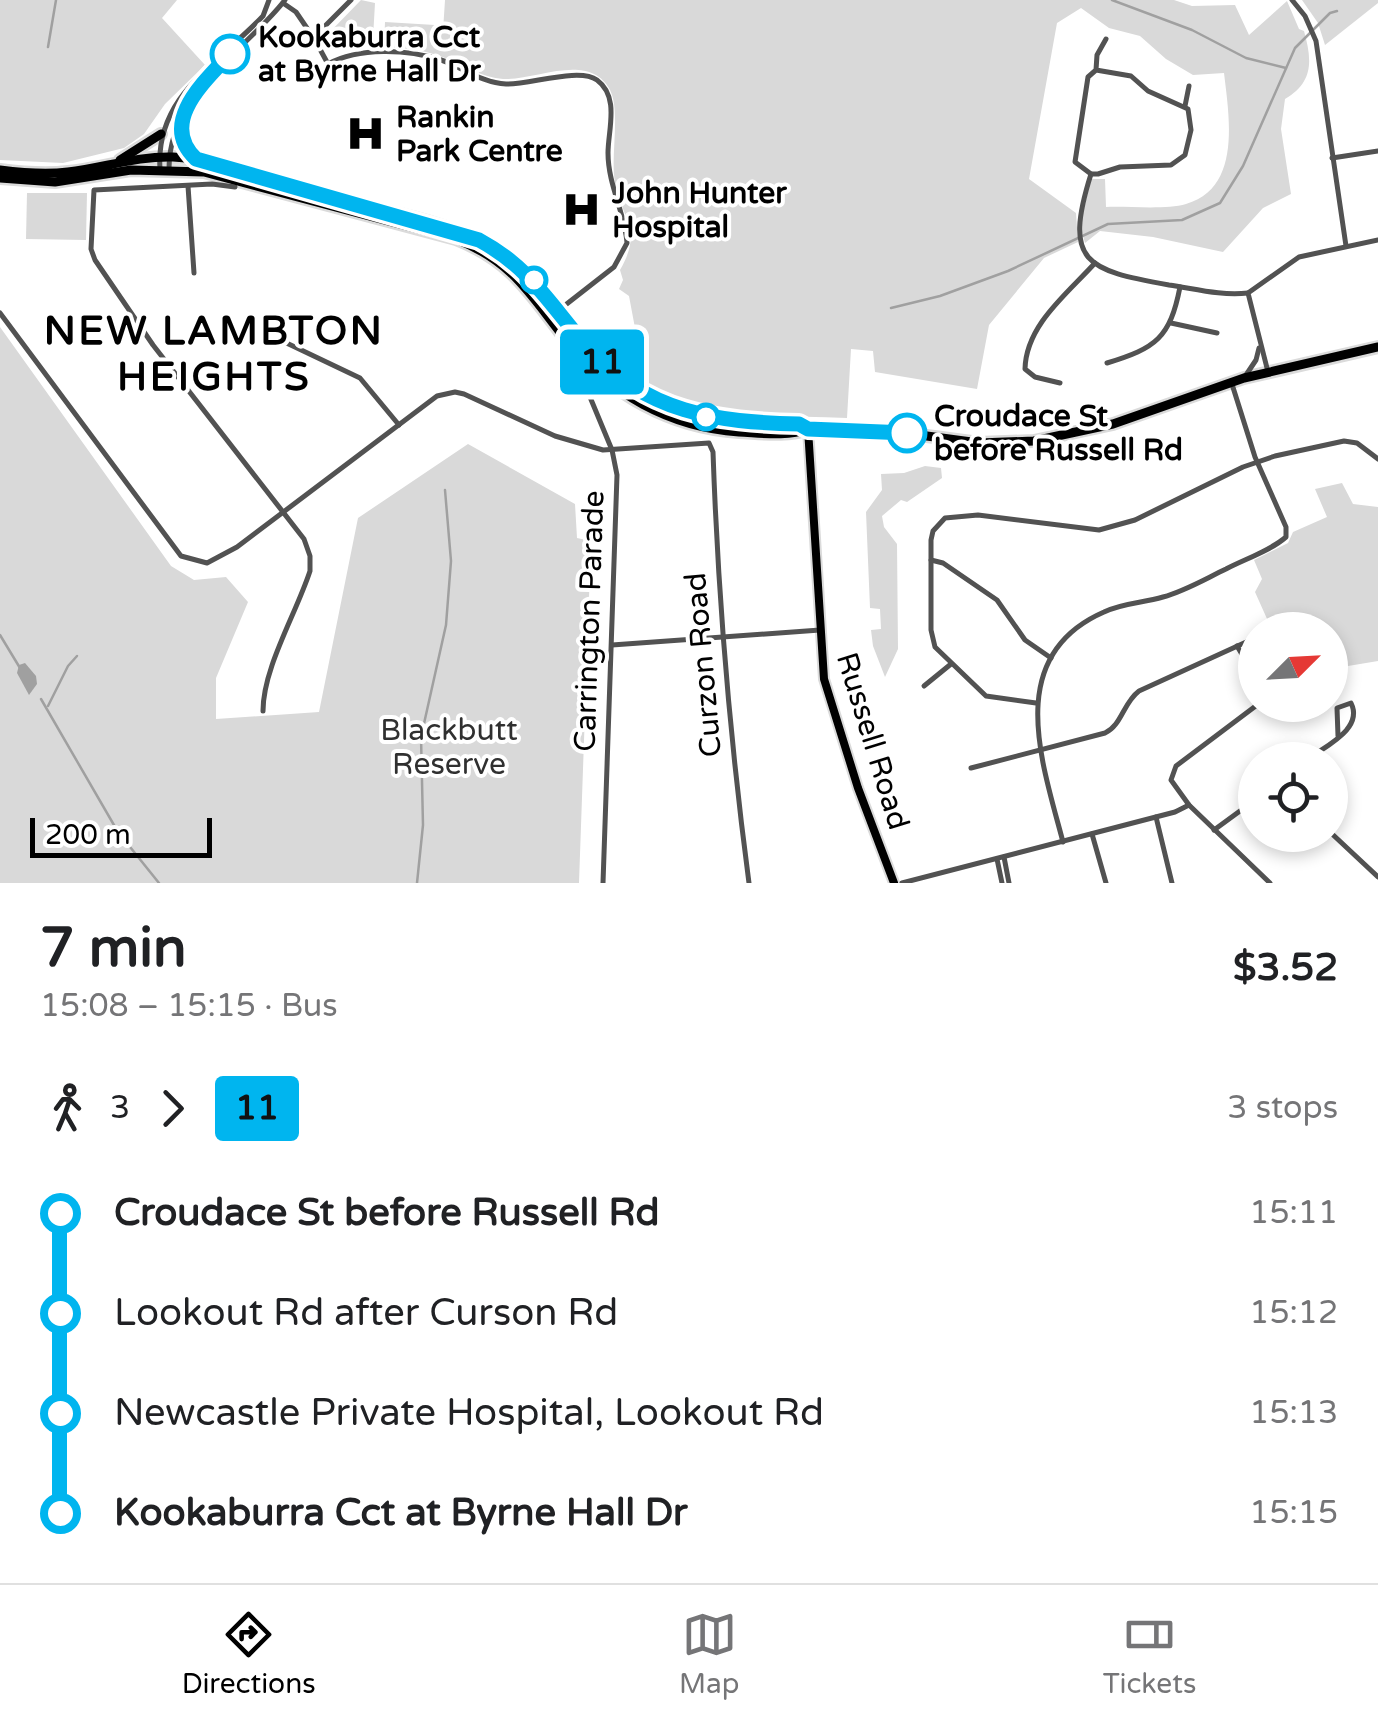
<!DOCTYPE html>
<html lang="en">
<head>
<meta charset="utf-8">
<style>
	body { margin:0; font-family:"Varela Round",sans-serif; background:#f6f6f6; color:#202124; height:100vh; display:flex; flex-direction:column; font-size:38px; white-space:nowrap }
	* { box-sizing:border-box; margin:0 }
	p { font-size:32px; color:#757577 }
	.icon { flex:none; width:55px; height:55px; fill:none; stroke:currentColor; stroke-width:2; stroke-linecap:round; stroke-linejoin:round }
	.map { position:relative; height:883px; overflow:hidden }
	.side { display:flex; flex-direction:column; background:#fff; flex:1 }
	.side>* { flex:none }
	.badge { padding:0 20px; border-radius:8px; font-size:35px; line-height:65px }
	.needle { width:65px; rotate:66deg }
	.fabs { position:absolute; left:1238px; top:612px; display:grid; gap:20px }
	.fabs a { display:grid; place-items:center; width:110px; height:110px; border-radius:50%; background:#fff; box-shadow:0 5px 15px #0003; font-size:50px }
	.scale { position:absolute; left:30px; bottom:25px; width:182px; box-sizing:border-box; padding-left:10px; border:5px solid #000; border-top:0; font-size:28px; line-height:35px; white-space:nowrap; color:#000; -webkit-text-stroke:8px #fff; paint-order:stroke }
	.map>.badge { position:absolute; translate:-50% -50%; box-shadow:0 0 0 5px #fff }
	.legs { display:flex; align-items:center; gap:15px; height:110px; padding:0 40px; font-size:32px }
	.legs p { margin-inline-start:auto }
	.summary { display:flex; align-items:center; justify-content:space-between; height:170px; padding:0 40px }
	h1 { font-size:55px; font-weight:800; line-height:75px }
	ul { padding:0 40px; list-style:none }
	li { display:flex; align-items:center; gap:35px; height:100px; font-size:38px }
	li i { display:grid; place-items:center; width:15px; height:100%; margin:0 12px; background:currentColor }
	li i::after { content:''; width:25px; height:25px; margin:-12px; border:8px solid; border-radius:50%; background:#fff }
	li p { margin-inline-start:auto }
	li:first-child i { background:linear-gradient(#0000 50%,currentColor 0) }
	li:last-child i { background:linear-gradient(currentColor 50%,#0000 0) }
	.menu { display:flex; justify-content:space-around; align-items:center; height:140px; border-top:2px solid #e0e0e0; background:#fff; font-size:28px; color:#757577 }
	.menu a { display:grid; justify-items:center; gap:5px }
	.menu .selected { color:#000 }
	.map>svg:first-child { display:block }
	.green { fill:#d9d9d9 }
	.water { fill:#a0a0a0 }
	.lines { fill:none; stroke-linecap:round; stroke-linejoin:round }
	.stream { stroke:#a0a0a0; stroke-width:2.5 }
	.primary-casing { stroke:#dbdbdb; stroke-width:12 }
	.trunk-casing { stroke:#dbdbdb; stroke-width:14 }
	.minor { stroke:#525252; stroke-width:5 }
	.primary { stroke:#000; stroke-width:8 }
	.trunk { stroke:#000; stroke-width:9 }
	.line-1-casing { stroke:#fff; stroke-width:22 }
	.line-1 { stroke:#00b5ef; stroke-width:15 }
	.stop-1-dot { fill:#fff; stroke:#00b5ef; stroke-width:5 }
	.labels { text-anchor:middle; stroke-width:8; stroke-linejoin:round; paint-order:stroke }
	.stop-label { font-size:30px; font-weight:bold; fill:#000; stroke:#fff; text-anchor:start }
	.poi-label { font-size:30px; font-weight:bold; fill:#000; stroke:#fff; text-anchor:start }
	.street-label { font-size:30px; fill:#000; stroke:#fff }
	.park-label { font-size:30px; fill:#303030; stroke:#fff }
	.district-label { font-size:40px; font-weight:bold; letter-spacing:2.5px; fill:#000; stroke:#fff }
</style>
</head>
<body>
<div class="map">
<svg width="1378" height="883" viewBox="0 0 1378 883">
	<rect width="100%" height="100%" fill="#fff"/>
	<g class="green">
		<polygon points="0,0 177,0 162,18 205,65 165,104 144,134 124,148 63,163 0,160"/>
		<polygon points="361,0 375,3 373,38 349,38 338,46 331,43 328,34"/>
		<path d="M445,0h729l18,6 43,-1 14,30 38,-34 12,28 5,2c8,29 10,51 -19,68l-4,30 10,65 -28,14 -40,44 -70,-15 -53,-6 -15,12 -5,-17 11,-47h14l1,28c22,-1 60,3 80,-3 56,-16 43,-88 38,-131l-31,2 -27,-16 -26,-23 -31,-8 -28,-20 -24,15 -28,156 47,34 2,29 -34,16 -55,67 -12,64 -102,-17 -2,-21 -22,-2 -4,69c-66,-2 -137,-2 -198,-30 -13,-7 -26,-19 -38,-27l14,-7 10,-26 -6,-32 -10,-7 4,-9 -3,-10c23,-40 3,-48 -5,-88 -5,-25 6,-70 -5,-92 -21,-39 -74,-9 -107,-11 -20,-1 -40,-14 -58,-21 -20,-8 -40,-10 -61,-11l1,-25 50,3v6h8z"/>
		<polygon points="1302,0 1378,0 1378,3 1325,45 1318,23"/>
		<polygon points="27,193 87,193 86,240 26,239"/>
		<polygon points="0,327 171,566 194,580 226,577 248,602 216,678 216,719 319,712 358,518 468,444 575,504 577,538 591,541 579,883 0,883"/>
		<polygon points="925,466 941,468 942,478 907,502 901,500 882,516 884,527 897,544 898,649 885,677 873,646 871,630 881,629 880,609 870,608 866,512 882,490 881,474 904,473"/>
		<polygon points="1342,483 1353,504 1378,507 1378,661 1330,669 1330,630 1272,630 1255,592 1262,579 1254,560 1288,543 1293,532 1327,517 1315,489"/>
	</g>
	<polygon class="water" points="25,663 36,676 37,684 29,695 17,673 19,665"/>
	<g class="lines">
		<g class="stream">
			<polyline points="1112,0 1192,30 1246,58 1286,68"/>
			<polyline points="48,47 56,0"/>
			<polyline points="891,308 940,296 1008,271 1108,224 1182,220 1220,203 1243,166 1295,48 1330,13 1337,11"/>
			<polyline points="0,635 20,668"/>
			<polyline points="41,699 118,832 159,883"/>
			<polyline points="48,706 68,666 77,656"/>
			<polyline points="417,883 423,825 421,737 446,625 451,561 445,490"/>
		</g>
		<defs>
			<polyline id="primary" points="808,429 824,679 858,788 894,883"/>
			<g id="trunk">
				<polyline points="181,119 184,143 196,159"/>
				<polyline points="120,160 161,134"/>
				<path d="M0,170c23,3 45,5 68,2 36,-4 68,-16 105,-15 42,2 77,20 117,31 60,16 125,25 183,49 45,19 70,54 99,91 63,83 129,93 227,97l9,4"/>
				<path d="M0,178l55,4 76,-12 73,2 252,67c58,23 74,56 111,102 44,53 102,86 172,91 22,1 48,5 69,-3l104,5 67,9 55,-2 79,-17 131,-46 134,-31"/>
			</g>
		</defs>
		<use href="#primary" class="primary-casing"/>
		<use href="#trunk" class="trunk-casing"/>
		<g class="minor">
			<polyline points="1292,0 1305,16 1316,41 1346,246"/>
			<polyline points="283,3 296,12 311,34"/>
			<polygon points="313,33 317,36 314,40 310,37"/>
			<polyline points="316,35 351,0"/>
			<path d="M315,40l13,24c31,-17 79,-15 113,-4 21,7 41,23 65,24 23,1 73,-17 91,-4 23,17 11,50 11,73 0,32 17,60 19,90l-13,24 -64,50"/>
			<polyline points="1096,70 1131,76 1148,91 1188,109 1191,130 1185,155 1171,165 1120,167 1098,174 1091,174 1075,162 1088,77 1096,70 1097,55 1106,39"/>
			<polyline points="1185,106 1189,86"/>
			<polyline points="1332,158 1378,151"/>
			<path d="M160,169c-5,-74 59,-106 103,-153l6,-16"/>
			<path d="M169,169c0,-77 75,-116 116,-169"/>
			<path d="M1091,174c-28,89 -5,96 78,111 27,4 52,11 79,8"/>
			<polyline points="188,186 194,273"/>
			<path d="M235,187l-23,-3 -118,6 -3,59 4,11 58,85 151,194 6,17v15c-14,43 -47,97 -47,140"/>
			<path d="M0,313l181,243 26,7 30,-16 200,-151 18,-4 9,2 91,42 48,14 106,-7 4,9c5,144 17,288 36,431"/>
			<polyline points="1171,323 1217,333"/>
			<polyline points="276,338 360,378 399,425"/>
			<path d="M1107,363c49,-15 63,-25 73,-76"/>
			<polyline points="590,367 585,376 585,385 612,450 617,475 603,883"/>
			<polyline points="1268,372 1248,293 1299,257 1378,240"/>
			<polyline points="1244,378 1256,360 1259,348"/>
			<path d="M1060,383l-25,-6 -10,-8c1,-44 42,-75 70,-106"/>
			<polyline points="931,560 943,563 997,600 1025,640 1051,658"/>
			<polyline points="612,645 820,630"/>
			<polyline points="1237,646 1255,676"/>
			<polyline points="924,686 951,664"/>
			<polyline points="1036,703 986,696 935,647 931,630 931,540 933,531 945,518 978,515 1099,530 1135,520 1243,467 1275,456 1344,441 1357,443 1378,459"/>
			<polyline points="1257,705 1176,766 1171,780 1189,805 1270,883"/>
			<path d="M1307,760c18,-14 57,-31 44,-57l-14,5 1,28"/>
			<path d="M971,768l134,-35c17,-8 18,-30 34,-42l116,-53"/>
			<polyline points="1156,817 1172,883"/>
			<polyline points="1214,830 1255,800"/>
			<polyline points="1330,832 1378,877"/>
			<polyline points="1092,834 1106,883"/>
			<path d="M1063,842c-21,-80 -60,-186 41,-230 18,-9 39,-9 59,-15 22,-6 42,-18 63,-28 19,-10 44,-18 60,-32v-10l-31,-70 -24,-76"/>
			<polyline points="1004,857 1009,883"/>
			<polyline points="997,859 1002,883"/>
			<polyline points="902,883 1175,812 1189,805"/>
		</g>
		<use href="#primary" class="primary"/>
		<use href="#trunk" class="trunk"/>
	</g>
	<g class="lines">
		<defs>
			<path id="line-1" d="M230,54c-26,28 -72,69 -34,105l283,81c52,28 71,65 109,108 58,65 128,74 211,76l9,5 99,4"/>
		</defs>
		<use href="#line-1" class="line-1-casing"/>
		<use href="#line-1" class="line-1"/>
	</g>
	<defs>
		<symbol id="hospital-bare" viewBox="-9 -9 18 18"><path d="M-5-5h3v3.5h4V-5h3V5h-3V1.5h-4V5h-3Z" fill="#000" stroke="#fff" stroke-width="2.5" paint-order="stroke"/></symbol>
	</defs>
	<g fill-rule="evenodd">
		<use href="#hospital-bare" x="338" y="106" width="55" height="55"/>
		<use href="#hospital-bare" x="554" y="182" width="55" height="55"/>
	</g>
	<g class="stop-1-dot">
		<circle cx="230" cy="54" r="18"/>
		<circle cx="534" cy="280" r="12"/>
		<circle cx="706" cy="417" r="12"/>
		<circle cx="907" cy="433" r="18"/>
	</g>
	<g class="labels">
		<g class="stop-label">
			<text x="258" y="47">Kookaburra Cct<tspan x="258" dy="34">at Byrne Hall Dr</tspan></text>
			<text x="934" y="426">Croudace St<tspan x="934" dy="34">before Russell Rd</tspan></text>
		</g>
		<g class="poi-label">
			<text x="396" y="127">Rankin<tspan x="396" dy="34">Park Centre</tspan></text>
			<text x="612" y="203">John Hunter<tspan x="612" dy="34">Hospital</tspan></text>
		</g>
		<g class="street-label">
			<text transform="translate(589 621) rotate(-88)" y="10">Carrington Parade</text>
			<text transform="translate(703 665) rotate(-95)" y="10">Curzon Road</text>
			<text transform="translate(873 741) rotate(73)" y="10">Russell Road</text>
		</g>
		<g class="park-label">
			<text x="449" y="740">Blackbutt<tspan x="449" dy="34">Reserve</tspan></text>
		</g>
		<g class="district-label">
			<text x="214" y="344">NEW LAMBTON<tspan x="214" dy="46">HEIGHTS</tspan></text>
		</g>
	</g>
</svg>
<div class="fabs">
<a><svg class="needle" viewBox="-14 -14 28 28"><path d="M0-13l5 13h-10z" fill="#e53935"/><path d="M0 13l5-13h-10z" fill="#757577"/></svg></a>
<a><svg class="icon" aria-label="locate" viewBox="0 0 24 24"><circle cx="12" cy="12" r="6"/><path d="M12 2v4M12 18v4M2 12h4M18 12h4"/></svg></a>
</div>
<div class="scale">200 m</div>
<b class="badge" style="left:602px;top:362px;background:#00b5ef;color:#111">11</b>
</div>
<section class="side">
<div class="summary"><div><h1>7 min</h1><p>15:08 – 15:15 · Bus</p></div><b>$3.52</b></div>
<div class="legs"><svg class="icon" aria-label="walk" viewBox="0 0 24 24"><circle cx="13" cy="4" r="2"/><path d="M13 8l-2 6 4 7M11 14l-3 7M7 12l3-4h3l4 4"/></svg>3<svg class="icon" aria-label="forward" viewBox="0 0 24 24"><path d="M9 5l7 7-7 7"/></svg><b class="badge" style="background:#00b5ef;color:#111">11</b><p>3 stops</p></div>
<ul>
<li><i style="color:#00b5ef"></i><b>Croudace St before Russell Rd</b><p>15:11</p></li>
<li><i style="color:#00b5ef"></i><span>Lookout Rd after Curson Rd</span><p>15:12</p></li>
<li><i style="color:#00b5ef"></i><span>Newcastle Private Hospital, Lookout Rd</span><p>15:13</p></li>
<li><i style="color:#00b5ef"></i><b>Kookaburra Cct at Byrne Hall Dr</b><p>15:15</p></li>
</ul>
</section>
<nav class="menu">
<a class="selected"><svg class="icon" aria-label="directions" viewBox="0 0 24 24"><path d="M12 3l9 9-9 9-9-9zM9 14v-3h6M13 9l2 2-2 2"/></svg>Directions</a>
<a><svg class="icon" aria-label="map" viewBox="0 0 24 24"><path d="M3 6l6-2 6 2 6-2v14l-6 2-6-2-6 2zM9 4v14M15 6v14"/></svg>Map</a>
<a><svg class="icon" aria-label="tickets" viewBox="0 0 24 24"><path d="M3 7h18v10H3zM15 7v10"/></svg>Tickets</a>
</nav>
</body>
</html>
